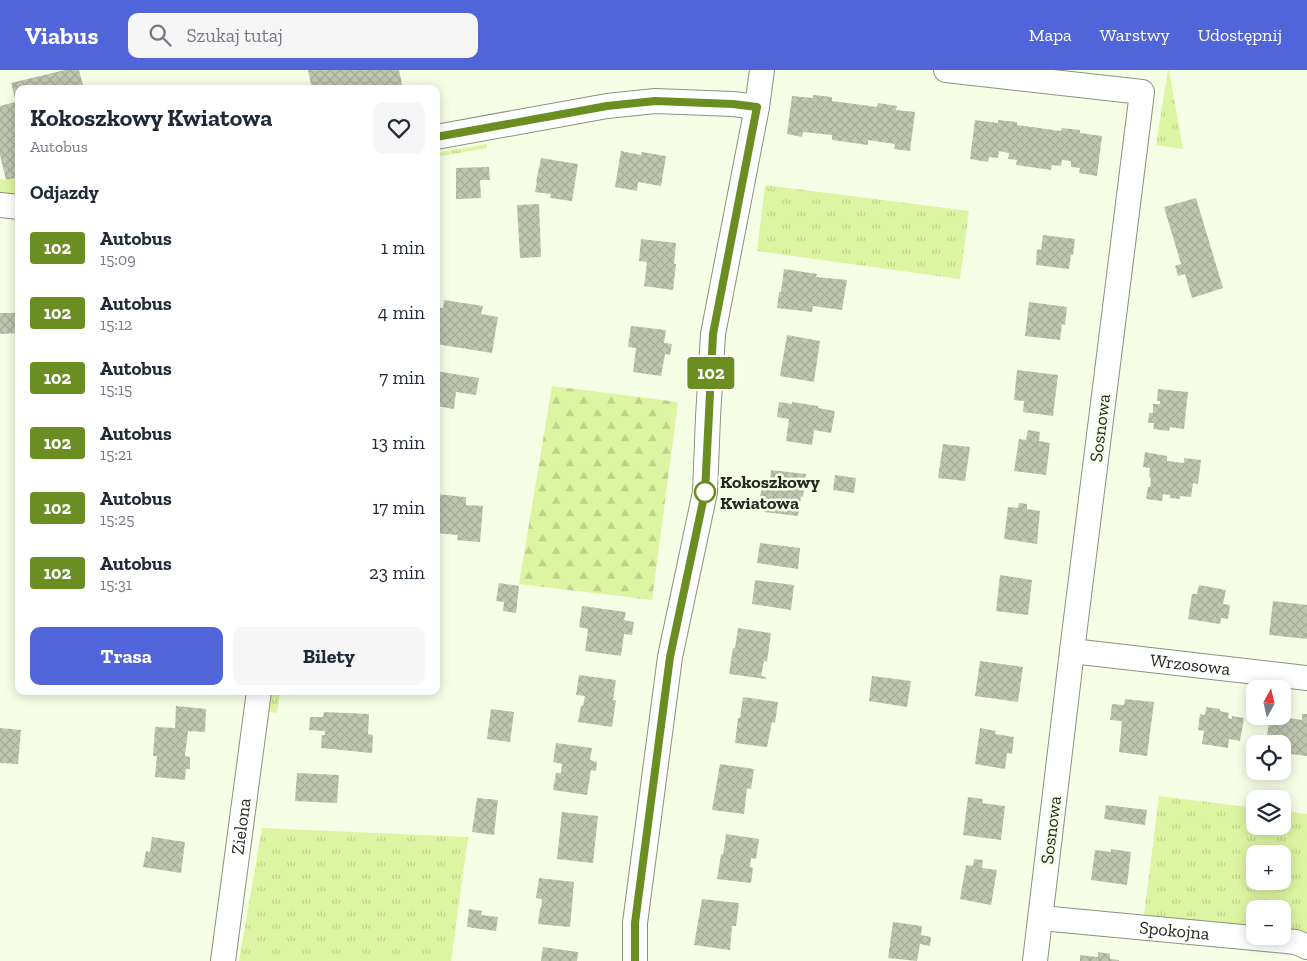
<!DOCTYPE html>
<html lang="pl">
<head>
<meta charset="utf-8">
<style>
	body { margin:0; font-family:"Zilla Slab",serif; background:#f6f6f7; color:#1f2937; height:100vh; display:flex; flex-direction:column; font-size:19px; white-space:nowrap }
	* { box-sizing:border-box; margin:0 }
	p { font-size:16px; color:#747a83 }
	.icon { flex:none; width:28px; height:28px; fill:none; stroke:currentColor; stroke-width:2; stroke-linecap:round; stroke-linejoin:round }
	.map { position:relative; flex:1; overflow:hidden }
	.sheet { position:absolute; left:15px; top:15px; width:425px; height:610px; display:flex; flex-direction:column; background:#fff; border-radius:10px; box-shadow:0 2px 12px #0003 }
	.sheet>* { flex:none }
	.badge { padding:0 10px; border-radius:4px; font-size:18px; line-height:32px }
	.needle { width:32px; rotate:8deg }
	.buttons { position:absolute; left:1246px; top:610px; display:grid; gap:10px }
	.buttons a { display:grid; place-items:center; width:45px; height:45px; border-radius:10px; background:#fff; box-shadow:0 2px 12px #0003; font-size:25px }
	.map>.badge { position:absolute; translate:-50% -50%; box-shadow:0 0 0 2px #fff }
	h2 { padding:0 15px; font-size:19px; line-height:45px }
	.round { display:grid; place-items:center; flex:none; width:52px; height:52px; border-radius:10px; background:#f6f6f7 }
	.headline { display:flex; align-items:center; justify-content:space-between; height:85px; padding:0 15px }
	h1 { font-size:24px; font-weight:700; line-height:38px }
	.action { display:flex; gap:10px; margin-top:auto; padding:10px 15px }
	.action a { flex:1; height:58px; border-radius:10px; background:#5065da; color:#fff; font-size:20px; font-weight:700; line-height:58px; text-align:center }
	.action a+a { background:#f6f6f7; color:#1f2937 }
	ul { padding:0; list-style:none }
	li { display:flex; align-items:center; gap:15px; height:65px; padding:0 15px }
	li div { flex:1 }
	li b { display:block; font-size:19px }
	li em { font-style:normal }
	li .badge { min-width:55px; font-weight:700; text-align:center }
	header { display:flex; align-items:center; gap:30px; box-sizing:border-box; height:70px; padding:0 25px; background:#5065da; color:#fff }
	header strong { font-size:24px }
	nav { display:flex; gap:28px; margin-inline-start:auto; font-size:18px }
	.search { width:350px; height:45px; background:#f6f6f7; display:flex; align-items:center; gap:12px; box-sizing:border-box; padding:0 18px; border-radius:10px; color:#747a83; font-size:19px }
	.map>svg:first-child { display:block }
	.grass { fill:url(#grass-tufts); fill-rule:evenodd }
	.forest { fill:url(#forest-firs) }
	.building { fill:url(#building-cross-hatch) }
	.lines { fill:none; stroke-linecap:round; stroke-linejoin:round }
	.minor-casing { stroke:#8b927c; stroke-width:26 }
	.minor { stroke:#fff; stroke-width:24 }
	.line-casing { stroke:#fff; stroke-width:11 }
	.line { stroke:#6b8e23; stroke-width:8 }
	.stop-dot { fill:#fff; stroke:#6b8e23; stroke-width:2.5 }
	.labels { text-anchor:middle; stroke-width:5; stroke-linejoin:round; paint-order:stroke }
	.street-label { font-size:18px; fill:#262920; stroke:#f6fee6 }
	.stop-label { font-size:18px; font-weight:bold; fill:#262920; stroke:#f6fee6; text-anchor:start }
</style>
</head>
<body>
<header>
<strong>Viabus</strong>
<div class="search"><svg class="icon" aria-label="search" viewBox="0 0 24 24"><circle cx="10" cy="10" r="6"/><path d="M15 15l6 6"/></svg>Szukaj tutaj</div>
<nav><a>Mapa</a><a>Warstwy</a><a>Udostępnij</a></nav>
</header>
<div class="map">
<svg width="1307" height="891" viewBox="0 0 1307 891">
	<defs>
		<pattern id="grass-tufts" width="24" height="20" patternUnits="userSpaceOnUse" patternTransform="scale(1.25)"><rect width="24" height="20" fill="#ddf5a2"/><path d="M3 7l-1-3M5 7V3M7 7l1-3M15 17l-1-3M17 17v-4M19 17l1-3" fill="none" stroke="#bed28b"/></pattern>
		<pattern id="forest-firs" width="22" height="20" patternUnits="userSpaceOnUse" patternTransform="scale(1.25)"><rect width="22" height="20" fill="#ddf5a2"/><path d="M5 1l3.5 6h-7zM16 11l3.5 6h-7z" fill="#bed28b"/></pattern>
		<pattern id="building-cross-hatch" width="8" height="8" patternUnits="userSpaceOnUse" patternTransform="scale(1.25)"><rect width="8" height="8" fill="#bfc7b0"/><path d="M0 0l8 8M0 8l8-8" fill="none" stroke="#a4ab97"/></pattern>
	</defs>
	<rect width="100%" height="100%" fill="#f6fee6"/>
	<g class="grass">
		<polygon points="1168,0 1169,0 1183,79 1156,75"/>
		<polygon points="487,74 487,78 436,87 436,83"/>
		<polygon points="19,107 19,126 0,124 0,109 6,110"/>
		<polygon points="765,115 969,141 960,209 757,181"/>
		<polygon points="265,621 280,621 277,643 262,641"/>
		<path d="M1159,726l96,12v18h27l1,-15 24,3v121l-24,-3 -1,-23h-27v19l-111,-13zM1255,784h27v27h-27z"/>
		<polygon points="262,758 468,767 451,891 239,891"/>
	</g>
	<polygon class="forest" points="552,316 678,332 652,530 519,514"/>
	<g class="building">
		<polygon points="65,0 79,0 84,19 19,19 19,107 6,110 0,85 0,36 16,32 11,13"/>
		<polygon points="308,0 399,0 403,19 312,19"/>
		<polygon points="813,25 832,27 832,31 877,37 878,33 897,36 896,40 915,42 910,81 894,79 895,74 868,70 868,75 832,70 832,65 803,62 802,67 787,64 792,26 813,28"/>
		<polygon points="975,50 998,53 998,50 1017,52 1017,55 1061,61 1062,58 1080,60 1080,63 1102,66 1097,106 1079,103 1080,98 1071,97 1071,91 1062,90 1061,96 1052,95 1051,100 1016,95 1017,90 1008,89 1009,83 999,81 998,88 989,87 988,92 970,89"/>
		<polygon points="621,81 641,85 642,82 666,86 661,116 638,112 637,121 615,117"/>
		<polygon points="541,88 578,94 572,131 550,128 551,124 535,122 537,112 536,112"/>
		<polygon points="489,97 490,110 480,110 481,128 456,129 456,98"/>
		<polygon points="1196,128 1223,218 1192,228 1185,204 1178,206 1175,196 1181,194 1164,137"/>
		<polygon points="539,134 541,187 520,188 517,135"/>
		<polygon points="1043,165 1075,169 1073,185 1071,185 1069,199 1036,195 1037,179 1041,180"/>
		<polygon points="641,169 676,173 674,194 676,194 673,220 644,216 647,192 639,191"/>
		<polygon points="784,199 817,204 816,207 847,210 842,240 813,236 812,242 777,238 779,222 781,222"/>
		<polygon points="444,230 483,236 481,244 498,247 492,283 436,274 436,237 443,238"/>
		<polygon points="1029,232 1067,237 1065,255 1062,254 1060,270 1025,266"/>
		<polygon points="0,243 19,243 19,263 0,264"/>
		<polygon points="631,256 666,260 664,273 672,274 670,285 665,284 661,306 633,302 636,278 628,277"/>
		<polygon points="787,265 820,271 814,312 780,306"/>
		<polygon points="1017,300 1058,305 1053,346 1023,342 1024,331 1014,330"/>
		<polygon points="436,301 479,308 476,325 456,322 454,339 436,336"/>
		<polygon points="1158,319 1188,322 1184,359 1170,357 1169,361 1153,359 1154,353 1148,353 1149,343 1153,343 1153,334 1160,334 1160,331 1157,331"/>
		<polygon points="779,332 792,334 792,332 818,336 818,338 835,341 831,363 814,360 812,375 786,371 789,349 777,347"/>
		<polygon points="1028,360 1040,362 1039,371 1050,373 1046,405 1014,401 1019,369 1026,370"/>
		<polygon points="943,374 970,377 965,411 938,408"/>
		<polygon points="1145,382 1167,386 1167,391 1184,393 1184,388 1201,390 1198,414 1193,413 1191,427 1180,426 1180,429 1170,428 1170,425 1163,424 1162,431 1146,429 1148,417 1150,417 1151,408 1149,407 1150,398 1143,397"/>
		<polygon points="771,400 806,404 803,427 801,426 798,446 764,442 766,427 760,426 762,417 769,418"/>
		<polygon points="835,405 856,408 854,423 833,420"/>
		<polygon points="436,424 466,427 466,435 483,436 480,472 457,470 458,465 436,463"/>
		<polygon points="1019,433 1027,434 1027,439 1040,441 1037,474 1004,469 1008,437 1018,438"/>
		<polygon points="760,473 800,478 798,499 757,493"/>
		<polygon points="1000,505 1032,510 1028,545 996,541"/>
		<polygon points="755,510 794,515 791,540 752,534"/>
		<polygon points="499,513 519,516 516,543 503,541 504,532 496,531"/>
		<polygon points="1199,515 1226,520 1223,534 1230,535 1228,549 1221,548 1220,554 1188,549 1192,524 1197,524"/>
		<polygon points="1273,531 1307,535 1307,569 1269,565"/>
		<polygon points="582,536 626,542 624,550 634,552 632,565 624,564 621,586 585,581 588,559 579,557"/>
		<polygon points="738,558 771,563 767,592 764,591 761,606 766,607 766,609 729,604 733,578 735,578"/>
		<polygon points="980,591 1023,597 1018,632 975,626"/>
		<polygon points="579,605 616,610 613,630 616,630 612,657 578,652 581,636 583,636 585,626 576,625"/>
		<polygon points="872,606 911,611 907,637 869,631"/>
		<polygon points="743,627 778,632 775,653 772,652 767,677 735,673 738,648 740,648"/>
		<polygon points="1125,629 1154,632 1147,686 1119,682 1122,651 1110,650 1112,634 1124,635"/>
		<polygon points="1282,631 1291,633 1289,648 1302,650 1302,644 1307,644 1307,686 1283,683 1285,667 1267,665 1270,646 1282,646"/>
		<polygon points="176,636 206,639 205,662 188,661 185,686 190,687 190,699 186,699 185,710 155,707 157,686 153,686 155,657 175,658"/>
		<polygon points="1206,637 1220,639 1220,641 1229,643 1228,648 1232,649 1232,646 1244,648 1240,671 1229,669 1228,678 1202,674 1204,661 1198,660 1200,644 1205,645"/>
		<polygon points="491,639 514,642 510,672 487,669"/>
		<polygon points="324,642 369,644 368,664 373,665 372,683 321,678 322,665 325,665 325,661 309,660 310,647 323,647"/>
		<polygon points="0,658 21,660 18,694 0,693"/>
		<polygon points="980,658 996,661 995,664 1014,667 1012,684 1007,683 1005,699 975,694"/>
		<polygon points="556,673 592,678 590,690 597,692 596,701 591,700 587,725 553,720 556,703 561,703 562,694 553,692"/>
		<polygon points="720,694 754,699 751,719 747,718 744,744 712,740"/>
		<polygon points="297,703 339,705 337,733 295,731"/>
		<polygon points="968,727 983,729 982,733 1005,736 1001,770 963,765"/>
		<polygon points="477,728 498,730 494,765 472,762"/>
		<polygon points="1106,735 1147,740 1145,755 1104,749"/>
		<polygon points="562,742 598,746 593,793 557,789"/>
		<polygon points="726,764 759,769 756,789 751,788 750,797 753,798 751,813 717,809 721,784 723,785"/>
		<polygon points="152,767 185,772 181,803 143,797 146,781 150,782"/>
		<polygon points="1111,779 1131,782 1127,815 1091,810 1095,780 1111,782"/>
		<polygon points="974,789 983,790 982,798 997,800 991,835 960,829 966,795 973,796"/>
		<polygon points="539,808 574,812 570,857 538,854 540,838 541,838 542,829 536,828"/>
		<polygon points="702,829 739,833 736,856 732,856 730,880 694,875"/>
		<polygon points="469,839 482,841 481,845 498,847 496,861 467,857"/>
		<polygon points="893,852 922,856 921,865 931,867 930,876 920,874 917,891 888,888"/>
		<polygon points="543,877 578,882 577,891 541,891"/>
		<polygon points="1098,882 1110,884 1110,889 1119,890 1119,891 1080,891 1080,885 1098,887"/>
	</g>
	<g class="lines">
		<defs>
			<g id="minor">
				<polyline points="946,0 1142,22 1072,581 1035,891"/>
				<polyline points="436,67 607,36 655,31 733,34 757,37"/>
				<polyline points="0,135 19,137"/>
				<path id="s1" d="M1072,581l235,27"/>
				<path id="s2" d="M1041,848l255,24 11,5"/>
				<path id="s3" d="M223,891l36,-270"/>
				<polyline points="635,891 635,853 670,587 705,422 708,347 713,264 757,37 762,0"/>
			</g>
		</defs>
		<use href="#minor" class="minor-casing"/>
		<use href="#minor" class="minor"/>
	</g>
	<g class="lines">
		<defs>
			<polyline id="line" points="436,67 607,36 655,31 733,34 757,37 713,264 705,422 670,587 635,853 635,891"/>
		</defs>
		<use href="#line" class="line-casing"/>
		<use href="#line" class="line"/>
	</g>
	<circle class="stop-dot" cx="705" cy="422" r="10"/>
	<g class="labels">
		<g class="street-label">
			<text transform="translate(1100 358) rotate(-83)" y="6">Sosnowa</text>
			<text dy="6" stroke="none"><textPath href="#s1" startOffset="119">Wrzosowa</textPath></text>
			<text dy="6" stroke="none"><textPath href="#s3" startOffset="136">Zielona</textPath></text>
			<text transform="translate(1051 760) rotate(-83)" y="6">Sosnowa</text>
			<text dy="6" stroke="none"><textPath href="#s2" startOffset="134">Spokojna</textPath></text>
		</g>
		<g class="stop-label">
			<text x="720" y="418">Kokoszkowy<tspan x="720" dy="21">Kwiatowa</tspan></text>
		</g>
	</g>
</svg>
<div class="buttons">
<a><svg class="needle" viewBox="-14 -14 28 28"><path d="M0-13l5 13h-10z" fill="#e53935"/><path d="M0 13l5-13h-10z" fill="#747a83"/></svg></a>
<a><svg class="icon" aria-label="locate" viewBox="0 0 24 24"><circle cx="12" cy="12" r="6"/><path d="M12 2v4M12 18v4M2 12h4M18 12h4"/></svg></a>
<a><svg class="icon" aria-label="layers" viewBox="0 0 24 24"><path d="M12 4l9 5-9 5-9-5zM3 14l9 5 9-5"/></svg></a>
<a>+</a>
<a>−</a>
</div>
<b class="badge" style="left:711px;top:303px;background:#6b8e23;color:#fff">102</b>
<section class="sheet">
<div class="headline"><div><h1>Kokoszkowy Kwiatowa</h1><p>Autobus</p></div><a class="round"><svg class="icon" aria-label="heart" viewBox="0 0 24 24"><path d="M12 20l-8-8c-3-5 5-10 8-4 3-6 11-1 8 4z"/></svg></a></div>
<h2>Odjazdy</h2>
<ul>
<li><span class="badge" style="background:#6b8e23;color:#fff">102</span><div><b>Autobus</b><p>15:09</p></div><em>1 min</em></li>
<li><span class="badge" style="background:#6b8e23;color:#fff">102</span><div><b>Autobus</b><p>15:12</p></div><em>4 min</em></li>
<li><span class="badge" style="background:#6b8e23;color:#fff">102</span><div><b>Autobus</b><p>15:15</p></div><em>7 min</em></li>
<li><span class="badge" style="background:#6b8e23;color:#fff">102</span><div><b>Autobus</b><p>15:21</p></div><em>13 min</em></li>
<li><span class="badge" style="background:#6b8e23;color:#fff">102</span><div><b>Autobus</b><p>15:25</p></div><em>17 min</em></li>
<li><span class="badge" style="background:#6b8e23;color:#fff">102</span><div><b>Autobus</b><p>15:31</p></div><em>23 min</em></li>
</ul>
<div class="action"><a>Trasa</a><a>Bilety</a></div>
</section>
</div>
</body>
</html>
